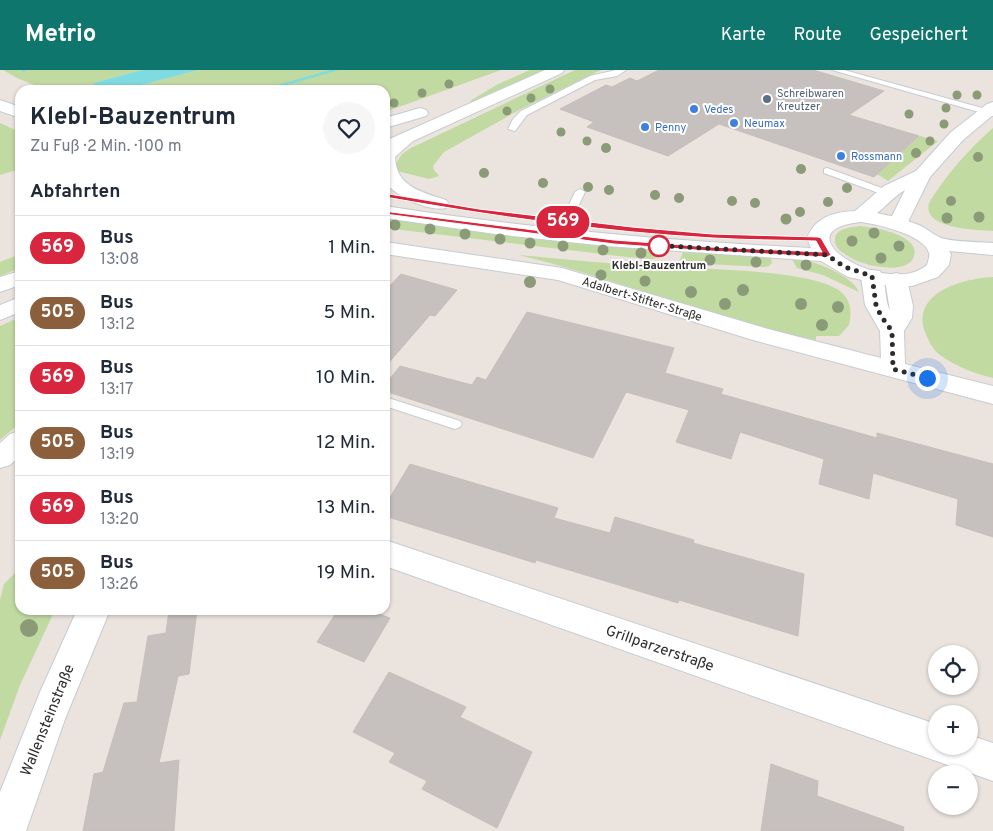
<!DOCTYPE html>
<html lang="de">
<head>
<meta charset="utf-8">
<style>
	body { margin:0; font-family:Overpass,sans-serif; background:#f6f6f7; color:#1f2937; height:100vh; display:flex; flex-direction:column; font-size:19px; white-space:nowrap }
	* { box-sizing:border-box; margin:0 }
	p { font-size:16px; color:#747a83 }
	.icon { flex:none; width:28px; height:28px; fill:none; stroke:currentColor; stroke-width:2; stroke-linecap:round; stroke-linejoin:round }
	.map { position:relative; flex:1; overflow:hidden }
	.panel { position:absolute; left:15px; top:15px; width:375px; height:530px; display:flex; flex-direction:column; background:#fff; border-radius:15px; box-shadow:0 1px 4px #0004 }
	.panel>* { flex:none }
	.badge { padding:0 10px; border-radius:16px; font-size:18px; line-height:32px }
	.controls { position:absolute; left:928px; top:575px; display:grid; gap:10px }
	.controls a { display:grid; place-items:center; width:50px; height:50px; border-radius:50%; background:#fff; box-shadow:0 1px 4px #0004; font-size:25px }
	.you { position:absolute; width:25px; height:25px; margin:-12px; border:4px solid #fff; border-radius:50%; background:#1a73e8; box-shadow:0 0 0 8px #1a73e833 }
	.map>.badge { position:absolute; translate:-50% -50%; box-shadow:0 0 0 2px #fff }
	h2 { padding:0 15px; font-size:19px; line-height:45px }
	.round { display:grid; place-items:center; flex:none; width:52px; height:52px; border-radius:26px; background:#f6f6f7 }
	.overview { display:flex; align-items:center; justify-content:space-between; height:85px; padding:0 15px }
	h1 { font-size:24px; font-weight:700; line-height:38px }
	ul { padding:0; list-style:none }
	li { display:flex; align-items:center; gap:15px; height:65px; padding:0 15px; border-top:1px solid #e0e1e3 }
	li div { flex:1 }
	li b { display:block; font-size:19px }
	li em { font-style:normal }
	li .badge { min-width:55px; font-weight:700; text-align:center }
	header { display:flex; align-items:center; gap:30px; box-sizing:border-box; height:70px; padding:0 25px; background:#0f766e; color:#fff }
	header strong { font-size:24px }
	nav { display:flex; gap:28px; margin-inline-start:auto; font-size:18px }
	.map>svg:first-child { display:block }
	.green { fill:#c1daa2 }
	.water { fill:#7edbe0 }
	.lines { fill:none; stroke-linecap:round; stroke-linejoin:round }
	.stream { fill:#7edbe0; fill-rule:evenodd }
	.building { fill:#c6c0be; stroke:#c6beb8 }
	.lane-casing { stroke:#c6cbd2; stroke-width:2 }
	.street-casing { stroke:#c6cbd2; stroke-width:2 }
	.secondary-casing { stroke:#c6cbd2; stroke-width:2 }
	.lane { fill:#fff; fill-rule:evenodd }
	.street { fill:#fff; fill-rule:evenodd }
	.secondary { fill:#fff; fill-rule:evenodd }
	.tree { fill:#8b9a77 }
	.line { fill:#d7263d; stroke:#fff }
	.walk { stroke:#2b2b2b; stroke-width:5; stroke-dasharray:0 9 }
	.service-dot { fill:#5c6f8a; stroke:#fff; stroke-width:2 }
	.shop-dot { fill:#3f7fe0; stroke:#fff; stroke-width:2 }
	.stop-dot { fill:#fff; stroke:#d7263d; stroke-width:2.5 }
	.labels { text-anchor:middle; stroke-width:4; stroke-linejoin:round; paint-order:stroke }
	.far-service-label { font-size:11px; fill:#4e5e75; stroke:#fff; text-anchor:start }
	.far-shop-label { font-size:11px; fill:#366cbe; stroke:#fff; text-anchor:start }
	.far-stop-label { font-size:11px; font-weight:bold; fill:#2b2b2b; stroke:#fff }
	.street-label { font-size:12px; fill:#2b2b2b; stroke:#fff }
	.near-street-label { font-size:15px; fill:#2b2b2b; stroke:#fff }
</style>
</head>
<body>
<header>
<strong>Metrio</strong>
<nav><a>Karte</a><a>Route</a><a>Gespeichert</a></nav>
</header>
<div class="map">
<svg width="993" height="761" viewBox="0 0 993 761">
	<rect width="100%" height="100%" fill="#ebe3de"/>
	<g class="green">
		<polygon points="3,0 142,0 97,12 92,16 95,20 46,20 17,8"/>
		<polygon points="198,0 501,0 385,42 385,20 123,20"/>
		<polygon points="530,0 547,0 474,33 470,31 498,14"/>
		<polygon points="575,0 601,0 521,39 444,82 433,96 434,100 439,106 429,109 397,101 395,95 402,84 411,78"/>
		<polygon points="0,53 20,62 20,99 0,105"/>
		<path d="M993,58v103c-15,-1 -75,-2 -63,-30 17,-27 39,-52 63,-73z"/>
		<polygon points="920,66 938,71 888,111 877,104"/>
		<polygon points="385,148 534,168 650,180 658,182 659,187 653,189 627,187 385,158"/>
		<path d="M860,156c13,1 61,9 54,30 -6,21 -54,9 -66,0 -6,-3 -14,-9 -13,-17 1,-11 17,-12 25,-13z"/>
		<polygon points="683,182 766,186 771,188 772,193 769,196 764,197 688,193 680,190"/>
		<polygon points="20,184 20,198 0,206 0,192"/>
		<path d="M519,185c42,4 84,8 126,11 43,3 163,2 195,25 11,9 12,21 9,34l-10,11h-23v4c-102,-19 -197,-61 -297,-85z"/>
		<path d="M797,188c18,4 54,16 62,34l-36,-17 -26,-7 -5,-9z"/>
		<path d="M993,207v101c-18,-4 -38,-12 -53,-23 -8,-6 -13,-17 -16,-26 -11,-37 41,-51 69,-52z"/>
		<polygon points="20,247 20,353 0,370 0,256"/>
		<polygon points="20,498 20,540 55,540 20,615 0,670 0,530 4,514"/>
	</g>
	<polygon class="water" points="142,0 198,0 123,20 95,20 91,16 97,12"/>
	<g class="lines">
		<g class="stream">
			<polygon points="20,0 27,0 24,2"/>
			<polygon points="330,0 339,0 269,20 260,20"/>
		</g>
	</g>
	<g class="building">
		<polygon points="659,0 813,0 884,21 849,45 919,66 874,107 719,54 668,86 587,57 594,52 560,39 606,15 612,17 630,8 637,11"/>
		<polygon points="401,204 457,220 435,246 430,245 385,297 385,221"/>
		<polygon points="527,242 674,278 665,303 723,319 721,324 877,368 877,363 993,394 993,467 956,455 958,429 873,403 869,429 819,414 824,389 740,362 731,389 676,372 689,340 626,322 593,388 385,321 385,315 400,296 472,315 477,307 486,310"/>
		<polygon points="410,394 558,438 554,448 610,463 615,447 694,470 693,473 804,504 798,566 679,530 678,533 536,490 535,493 385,446 385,436"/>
		<polygon points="169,540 197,540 189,604 178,606 159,693 179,690 174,761 83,761 94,704 103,702 124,633 137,632 148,566 166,563"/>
		<polygon points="338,540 369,540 390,548 364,592 317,572"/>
		<polygon points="389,602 466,637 460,647 532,682 497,758 422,719 427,711 389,692 395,683 353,662"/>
		<polygon points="771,694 818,711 817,726 904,757 903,761 761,761"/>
	</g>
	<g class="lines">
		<defs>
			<g id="lane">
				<polygon points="616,0 626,0 617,6 595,10 527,45 515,61 508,59 513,49 521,41 590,6"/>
				<polygon points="832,0 844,0 993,41 993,46"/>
				<polygon points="827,98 890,121 892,123 887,126 884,125 824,103 824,99"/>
				<polygon points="580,119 585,122 571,152 569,154 563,154 561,152 575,122"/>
				<polygon points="385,327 460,351 462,354 460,357 455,359 385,336"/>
			</g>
			<g id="street">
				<path d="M993,32v13l-30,25 -33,37 -25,51 -7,2 -7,-2 -3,-4 17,-34c-17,9 -31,35 -51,30l-3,-4 3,-4 30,-26 32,-15 35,-39 36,-28z"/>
				<path d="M385,172l177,26 206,61 113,29 -1,-27 -15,-26 -4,-29 3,-5 8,-1 8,1c7,12 4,28 10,40l-5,-31 3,-5 8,-2 8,2 3,5 6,26 -1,12 -8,13 1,33 88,22v18l-240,-64 -195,-60 -173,-26z"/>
				<polygon points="20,361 20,386 10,395 0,398 0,373 10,364"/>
				<polygon points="385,470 936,654 936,676 969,676 969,665 993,673 993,711 385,496"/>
				<polygon points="77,540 110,540 65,649 26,761 0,761 0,722 40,622"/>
			</g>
			<g id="secondary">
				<path d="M545,0h19l-2,3 -149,68 -18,16c1,30 27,35 51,43l3,4 -3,4c-17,4 -51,-12 -61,-26v-41z"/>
				<polygon points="0,30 20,37 20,48 0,41"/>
				<polygon points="420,38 426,40 428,43 426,46 385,58 385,48"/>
				<path d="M385,136c141,22 283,35 426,42l-4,-10c16,-42 82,-25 112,-13 7,3 13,9 20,12 10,5 42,5 54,6v12l-44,-4 2,3 -2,11 -11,12 -26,9h-22l-42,-9 -27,-16 -215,-15 -111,-12 -110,-16zM861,152c16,2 64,13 68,31 1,4 -1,8 -2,12 -39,34 -152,-34 -66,-43z"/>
				<polygon points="20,201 20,215 0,222 0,207"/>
				<polygon points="20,227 20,242 0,250 0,235"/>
			</g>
		</defs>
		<use href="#lane" class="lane-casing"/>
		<use href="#street" class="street-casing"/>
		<use href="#secondary" class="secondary-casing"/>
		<use href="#lane" class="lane"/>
		<use href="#street" class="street"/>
		<use href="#secondary" class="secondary"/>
	</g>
	<g class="tree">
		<circle cx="449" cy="14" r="4.5"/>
		<circle cx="550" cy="19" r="4.5"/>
		<circle cx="422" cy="23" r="4.5"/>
		<circle cx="957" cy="25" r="4.5"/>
		<circle cx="977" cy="25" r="4.5"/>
		<circle cx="531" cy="28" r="4.5"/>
		<circle cx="394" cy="33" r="4.5"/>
		<circle cx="946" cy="38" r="4.5"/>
		<circle cx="507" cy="41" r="4.5"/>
		<circle cx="909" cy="44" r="4.5"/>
		<circle cx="944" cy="54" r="4.5"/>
		<circle cx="561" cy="62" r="4.5"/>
		<circle cx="587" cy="71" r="4.5"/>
		<circle cx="930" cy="71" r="4.5"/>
		<circle cx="606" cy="78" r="5"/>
		<circle cx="916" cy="83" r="5"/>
		<circle cx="978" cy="87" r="5"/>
		<circle cx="801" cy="99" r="5"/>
		<circle cx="484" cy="103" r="5"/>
		<circle cx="543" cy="113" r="5"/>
		<circle cx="588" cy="117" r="5"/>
		<circle cx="847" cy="118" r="5"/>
		<circle cx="609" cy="120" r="5"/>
		<circle cx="655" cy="125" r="5"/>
		<circle cx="679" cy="128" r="5"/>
		<circle cx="732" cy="131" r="5"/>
		<circle cx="951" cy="131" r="5"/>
		<circle cx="828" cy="132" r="5"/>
		<circle cx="755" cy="133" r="5"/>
		<circle cx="800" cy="142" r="5"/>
		<circle cx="979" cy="147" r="5.5"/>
		<circle cx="947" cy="148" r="5.5"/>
		<circle cx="786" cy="149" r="5.5"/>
		<circle cx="395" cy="155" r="5.5"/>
		<circle cx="430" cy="159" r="5.5"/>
		<circle cx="874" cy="163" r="5.5"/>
		<circle cx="465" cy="164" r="5.5"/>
		<circle cx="500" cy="169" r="5.5"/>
		<circle cx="852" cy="171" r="5.5"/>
		<circle cx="530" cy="173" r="5.5"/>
		<circle cx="563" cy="176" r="5.5"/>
		<circle cx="899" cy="176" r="5.5"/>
		<circle cx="603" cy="180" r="5.5"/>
		<circle cx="641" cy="183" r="5.5"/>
		<circle cx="881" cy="188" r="5.5"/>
		<circle cx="710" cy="190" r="5.5"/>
		<circle cx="756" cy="192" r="5.5"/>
		<circle cx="806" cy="195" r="5.5"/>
		<circle cx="601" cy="205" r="5.5"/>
		<circle cx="645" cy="211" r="5.5"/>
		<circle cx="530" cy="212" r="6"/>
		<circle cx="743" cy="220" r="6"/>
		<circle cx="691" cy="222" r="6"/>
		<circle cx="725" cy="234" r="6"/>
		<circle cx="801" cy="234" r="6"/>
		<circle cx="838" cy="237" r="6"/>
		<circle cx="822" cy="255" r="6"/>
		<circle cx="29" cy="558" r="9"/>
	</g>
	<path class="line" d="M383,123l96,16 153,18 80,7 106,3 3,1 10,17 -4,2 -117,-6 -96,-7 -229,-30 -3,-2 1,-1 231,29 96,7 112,5 -6,-11c-34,-1 -69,-1 -103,-3 -110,-6 -220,-22 -328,-41l-2,-1z"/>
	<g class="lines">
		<polyline class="walk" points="659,176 652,175 827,185 845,197 872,206 876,235 881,246 892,261 893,299 927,308"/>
	</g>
	<circle class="service-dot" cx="767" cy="29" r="5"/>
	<g class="shop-dot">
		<circle cx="694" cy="39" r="5"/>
		<circle cx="734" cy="53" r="5"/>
		<circle cx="645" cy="57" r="5"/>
		<circle cx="841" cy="86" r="5"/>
	</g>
	<circle class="stop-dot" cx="659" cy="176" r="10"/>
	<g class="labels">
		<g class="far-service-label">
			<text x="777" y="27">Schreibwaren<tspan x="777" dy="13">Kreutzer</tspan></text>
		</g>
		<g class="far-shop-label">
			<text x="704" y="43">Vedes</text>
			<text x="744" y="57">Neumax</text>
			<text x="655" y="61">Penny</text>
			<text x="851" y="90">Rossmann</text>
		</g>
		<g class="far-stop-label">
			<text x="659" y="199">Klebl-Bauzentrum</text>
		</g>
		<g class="street-label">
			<text transform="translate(642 229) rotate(17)" y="4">Adalbert-Stifter-Straße</text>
		</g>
		<g class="near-street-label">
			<text transform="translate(660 578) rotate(19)" y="5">Grillparzerstraße</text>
			<text transform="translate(47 650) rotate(-68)" y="5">Wallensteinstraße</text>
		</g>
	</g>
</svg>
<div class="controls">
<a><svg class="icon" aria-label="locate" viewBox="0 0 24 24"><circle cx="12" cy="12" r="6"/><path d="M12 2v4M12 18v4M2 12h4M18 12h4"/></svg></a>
<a>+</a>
<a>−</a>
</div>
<div class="you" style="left:927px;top:308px"></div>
<b class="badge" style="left:563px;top:152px;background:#d7263d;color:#fff">569</b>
<section class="panel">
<div class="overview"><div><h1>Klebl-Bauzentrum</h1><p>Zu Fuß · 2 Min. · 100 m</p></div><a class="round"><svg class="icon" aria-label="heart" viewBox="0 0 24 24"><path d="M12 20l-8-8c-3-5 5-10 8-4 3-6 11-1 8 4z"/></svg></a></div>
<h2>Abfahrten</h2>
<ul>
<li><span class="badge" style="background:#d7263d;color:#fff">569</span><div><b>Bus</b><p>13:08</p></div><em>1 Min.</em></li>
<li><span class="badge" style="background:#8b5e3c;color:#fff">505</span><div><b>Bus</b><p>13:12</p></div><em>5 Min.</em></li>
<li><span class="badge" style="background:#d7263d;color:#fff">569</span><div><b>Bus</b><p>13:17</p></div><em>10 Min.</em></li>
<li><span class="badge" style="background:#8b5e3c;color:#fff">505</span><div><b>Bus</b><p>13:19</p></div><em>12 Min.</em></li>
<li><span class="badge" style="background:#d7263d;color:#fff">569</span><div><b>Bus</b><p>13:20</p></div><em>13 Min.</em></li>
<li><span class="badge" style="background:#8b5e3c;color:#fff">505</span><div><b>Bus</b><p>13:26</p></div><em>19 Min.</em></li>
</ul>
</section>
</div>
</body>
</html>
